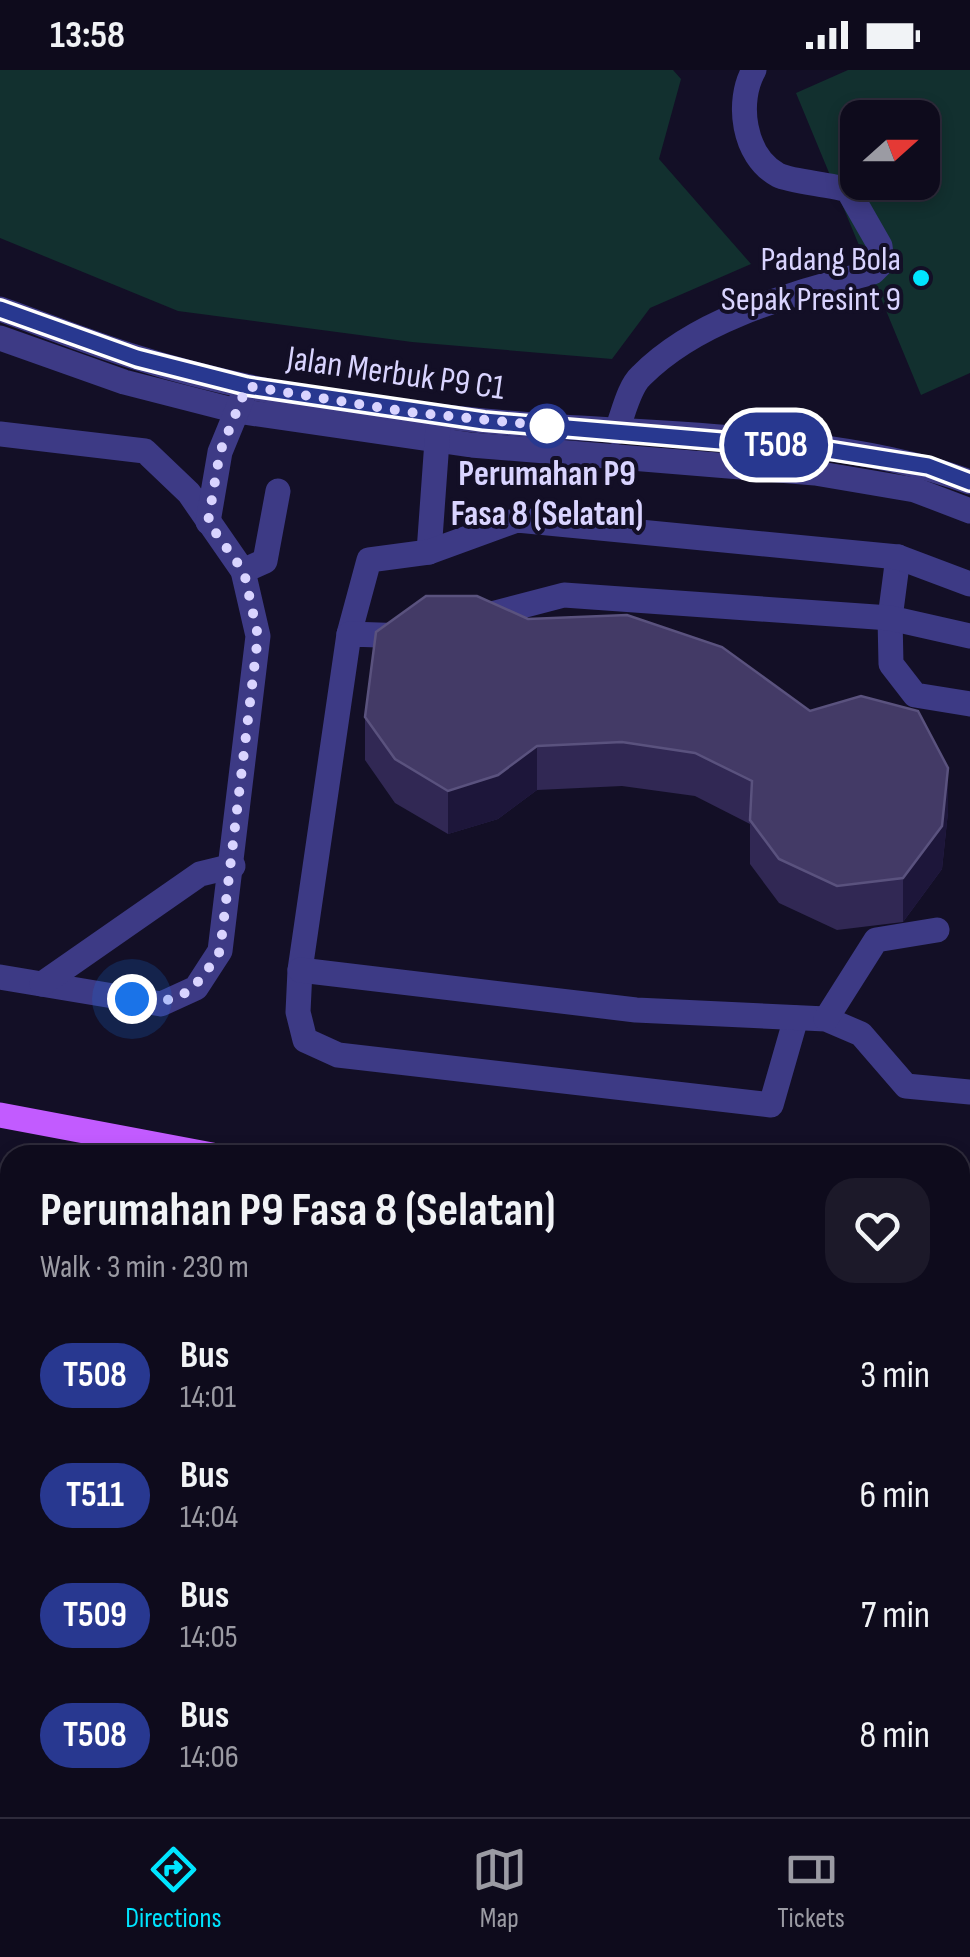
<!DOCTYPE html>
<html lang="en">
<head>
<meta charset="utf-8">
<style>
	body { margin:0; font-family:"Sofia Sans Condensed",sans-serif; background:#1c1929; color:#f1f3f6; height:100vh; display:flex; flex-direction:column; font-size:38px; white-space:nowrap }
	* { box-sizing:border-box; margin:0 }
	p { font-size:32px; color:#9b9ba3 }
	.icon { flex:none; width:55px; height:55px; fill:none; stroke:currentColor; stroke-width:2; stroke-linecap:round; stroke-linejoin:round }
	.map { position:relative; flex:1; overflow:hidden }
	.sheet { position:absolute; left:0px; top:1075px; width:970px; height:672px; display:flex; flex-direction:column; background:#0e0b1c; border-radius:30px 30px 0 0; box-shadow:0 5px 15px #0003,0 0 0 2px #2e2b3b }
	.sheet>* { flex:none }
	.badge { padding:0 20px; border-radius:32px; font-size:35px; line-height:65px }
	.needle { width:65px; rotate:69deg }
	.fabs { position:absolute; left:840px; top:30px; display:grid; gap:20px }
	.fabs a { display:grid; place-items:center; width:100px; height:100px; border-radius:20px; background:#0e0b1c; box-shadow:0 5px 15px #0003,0 0 0 2px #2e2b3b; font-size:50px }
	.you { position:absolute; width:50px; height:50px; margin:-25px; border:8px solid #fff; border-radius:50%; background:#1a73e8; box-shadow:0 0 0 15px #1a73e833 }
	.map>.badge { position:absolute; translate:-50% -50%; box-shadow:0 0 0 5px #fff }
	.round { display:grid; place-items:center; flex:none; width:105px; height:105px; border-radius:30px; background:#1c1929 }
	.headline { display:flex; align-items:center; justify-content:space-between; height:170px; padding:0 40px }
	h1 { font-size:48px; font-weight:700; line-height:75px }
	ul { padding:0; list-style:none }
	li { display:flex; align-items:center; gap:30px; height:120px; padding:0 40px }
	li div { flex:1 }
	li b { display:block; font-size:38px }
	li em { font-style:normal }
	li .badge { min-width:110px; font-weight:700; text-align:center }
	.status { display:flex; justify-content:space-between; align-items:center; height:70px; padding:0 50px; background:#0e0b1c; direction:ltr }
	.status svg { height:28px; fill:currentColor }
	.dock { display:flex; justify-content:space-around; align-items:center; height:140px; border-top:2px solid #2e2b3b; background:#0e0b1c; font-size:28px; color:#9b9ba3 }
	.dock a { display:grid; justify-items:center; gap:5px }
	.dock .on { color:#00e5ff }
	.map>svg:first-child { display:block }
	.green { fill:#12302f; fill-rule:evenodd }
	.lines { fill:none; stroke-linecap:round; stroke-linejoin:round }
	.path { stroke:#2fb8b0; stroke-width:5; stroke-dasharray:5 8; stroke-linecap:butt }
	.minor { stroke:#3d3a85; stroke-width:25 }
	.major { stroke:#c25bff; stroke-width:25 }
	.wall { fill:#312854 }
	.shaded-wall { fill:#1d163a }
	.building { fill:#433a66; stroke:#5a527e; stroke-width:2.5 }
	.line-casing { stroke:#fff; stroke-width:22 }
	.line { stroke:#283890; stroke-width:15 }
	.walk { stroke:#d9d4ff; stroke-width:10; stroke-dasharray:0 18 }
	.poi-dot { fill:#00e5ff; stroke:#130f26; stroke-width:4 }
	.stop-dot { fill:#fff; stroke:#283890; stroke-width:5 }
	.labels { text-anchor:middle; stroke-width:8; stroke-linejoin:round; paint-order:stroke }
	.poi-label { font-size:35px; fill:#d9d4ff; stroke:#130f26; text-anchor:end }
	.street-label { font-size:35px; fill:#d9d4ff; stroke:#130f26 }
	.stop-label { font-size:35px; font-weight:bold; fill:#d9d4ff; stroke:#130f26 }
</style>
</head>
<body>
<div class="status"><b>13:58</b><svg viewBox="0 0 49 12"><path d="M0 12V9h3v3zM5 12V6h3v6zM10 12V3h3v9zM15 12V0h3v12zM26 1h20v11H26zM47 4h2v5h-2z"/></svg></div>
<div class="map">
<svg width="970" height="1747" viewBox="0 0 970 1747">
	<rect width="100%" height="100%" fill="#130f26"/>
	<g class="green">
		<polygon points="0,0 673,0 681,9 659,89 751,194 650,238 612,289 412,272 178,241 0,168"/>
		<path d="M848,0h122v303l-49,22 -125,-302zM858,48h64v64h-64z"/>
	</g>
	<g class="lines">
		<polyline class="path" points="784,1738 785,1747"/>
		<g class="minor">
			<path d="M0,239c45,16 90,34 135,48 112,36 232,52 349,64 151,15 345,9 486,61"/>
			<polyline points="0,268 124,312 237,341 471,375 815,403 915,420 970,441"/>
			<path d="M616,362c7,-16 12,-44 25,-56 59,-60 154,-82 232,-104l9,-9 -2,-17 -32,-56c-19,-6 -56,-8 -70,-15 -35,-19 -42,-74 -24,-105"/>
			<polyline points="0,364 145,381 189,423 243,501 258,566 220,881 196,918 161,934 0,907"/>
			<polyline points="208,452 220,382 243,326"/>
			<polyline points="429,482 438,357"/>
			<polyline points="898,487 890,548 891,594 915,625 970,634"/>
			<polyline points="243,501 265,491 278,421"/>
			<polyline points="476,548 564,525 890,548 970,566"/>
			<polyline points="349,564 369,490 429,482 517,450 898,487 970,514"/>
			<polyline points="408,566 349,564 300,900 298,942 305,970 338,985 771,1035 796,948"/>
			<polyline points="300,900 636,940 826,949 861,964 906,1016 970,1022"/>
			<polyline points="42,914 200,804 233,796"/>
			<polyline points="826,949 876,870 937,860"/>
			<polyline points="960,1432 970,1432"/>
			<polyline points="0,1482 10,1477"/>
			<polyline points="960,1484 970,1485"/>
			<polyline points="0,1549 10,1544"/>
			<polyline points="75,1738 77,1747"/>
			<polyline points="342,1738 343,1747"/>
			<polyline points="631,1738 632,1747"/>
			<polyline points="943,1738 943,1747"/>
		</g>
		<g class="major">
			<polyline points="0,1045 212,1085"/>
			<polyline points="0,1125 10,1126"/>
			<polyline points="960,1186 970,1187"/>
			<polyline points="0,1191 10,1191"/>
			<polyline points="960,1260 970,1261"/>
			<polyline points="0,1293 10,1292"/>
		</g>
	</g>
	<g class="wall">
		<polygon points="376,562 948,742 942,799 903,852 837,860 779,833 750,794 750,754 695,726 622,716 537,720 498,749 448,764 395,733 365,690 365,647"/>
		<polygon points="109,1738 190,1738 191,1747 110,1747"/>
		<polygon points="243,1738 324,1738 326,1747 244,1747"/>
		<polygon points="373,1738 454,1738 456,1747 374,1747"/>
		<polygon points="511,1738 593,1738 594,1747 513,1747"/>
		<polygon points="671,1738 753,1738 754,1747 673,1747"/>
		<rect x="811" y="1738" width="92" height="9"/>
	</g>
	<g class="shaded-wall">
		<polygon points="537,676 537,720 498,749 448,764 448,721"/>
		<polygon points="948,698 948,742 942,799 903,852 903,808"/>
		<polygon points="10,1702 10,1734 0,1745 0,1713"/>
	</g>
	<g class="building">
		<polygon points="426,526 477,526 528,549 627,545 722,577 810,641 861,626 918,641 948,698 942,756 903,808 837,816 779,789 750,750 752,711 695,683 622,672 537,676 498,705 448,721 395,689 365,647 376,562"/>
		<polygon points="0,1675 10,1685 10,1702 0,1713"/>
		<polygon points="113,1738 190,1738 191,1747 115,1747"/>
		<polygon points="248,1738 324,1738 326,1747 249,1747"/>
		<polygon points="377,1738 454,1738 456,1747 379,1747"/>
		<polygon points="516,1738 593,1738 594,1747 517,1747"/>
		<polygon points="676,1738 753,1738 754,1747 677,1747"/>
	</g>
	<g class="lines">
		<defs>
			<polyline id="line" points="0,239 137,288 247,316 484,351 828,380 928,396 970,412"/>
		</defs>
		<use href="#line" class="line-casing"/>
		<use href="#line" class="line"/>
		<path class="walk" d="M132,929c50,8 62,-8 88,-48l38,-315 -14,-64 -36,-50 12,-70 27,-66 161,26 139,14"/>
	</g>
	<circle class="poi-dot" cx="921" cy="208" r="10"/>
	<circle class="stop-dot" cx="547" cy="356" r="20"/>
	<g class="labels">
		<g class="poi-label">
			<text x="901" y="200">Padang Bola<tspan x="901" dy="40">Sepak Presint 9</tspan></text>
		</g>
		<g class="street-label">
			<text transform="translate(396 302) rotate(8)" y="12">Jalan Merbuk P9 C1</text>
		</g>
		<g class="stop-label">
			<text x="547" y="415">Perumahan P9<tspan x="547" dy="40">Fasa 8 (Selatan)</tspan></text>
		</g>
	</g>
</svg>
<div class="fabs">
<a><svg class="needle" viewBox="-14 -14 28 28"><path d="M0-13l5 13h-10z" fill="#e53935"/><path d="M0 13l5-13h-10z" fill="#9b9ba3"/></svg></a>
</div>
<div class="you" style="left:132px;top:929px"></div>
<b class="badge" style="left:776px;top:375px;background:#283890;color:#fff">T508</b>
<section class="sheet">
<div class="headline"><div><h1>Perumahan P9 Fasa 8 (Selatan)</h1><p>Walk · 3 min · 230 m</p></div><a class="round"><svg class="icon" aria-label="heart" viewBox="0 0 24 24"><path d="M12 20l-8-8c-3-5 5-10 8-4 3-6 11-1 8 4z"/></svg></a></div>
<ul>
<li><span class="badge" style="background:#283890;color:#fff">T508</span><div><b>Bus</b><p>14:01</p></div><em>3 min</em></li>
<li><span class="badge" style="background:#283890;color:#fff">T511</span><div><b>Bus</b><p>14:04</p></div><em>6 min</em></li>
<li><span class="badge" style="background:#283890;color:#fff">T509</span><div><b>Bus</b><p>14:05</p></div><em>7 min</em></li>
<li><span class="badge" style="background:#283890;color:#fff">T508</span><div><b>Bus</b><p>14:06</p></div><em>8 min</em></li>
</ul>
</section>
</div>
<nav class="dock">
<a class="on"><svg class="icon" aria-label="directions" viewBox="0 0 24 24"><path d="M12 3l9 9-9 9-9-9zM9 14v-3h6M13 9l2 2-2 2"/></svg>Directions</a>
<a><svg class="icon" aria-label="map" viewBox="0 0 24 24"><path d="M3 6l6-2 6 2 6-2v14l-6 2-6-2-6 2zM9 4v14M15 6v14"/></svg>Map</a>
<a><svg class="icon" aria-label="tickets" viewBox="0 0 24 24"><path d="M3 7h18v10H3zM15 7v10"/></svg>Tickets</a>
</nav>
</body>
</html>
